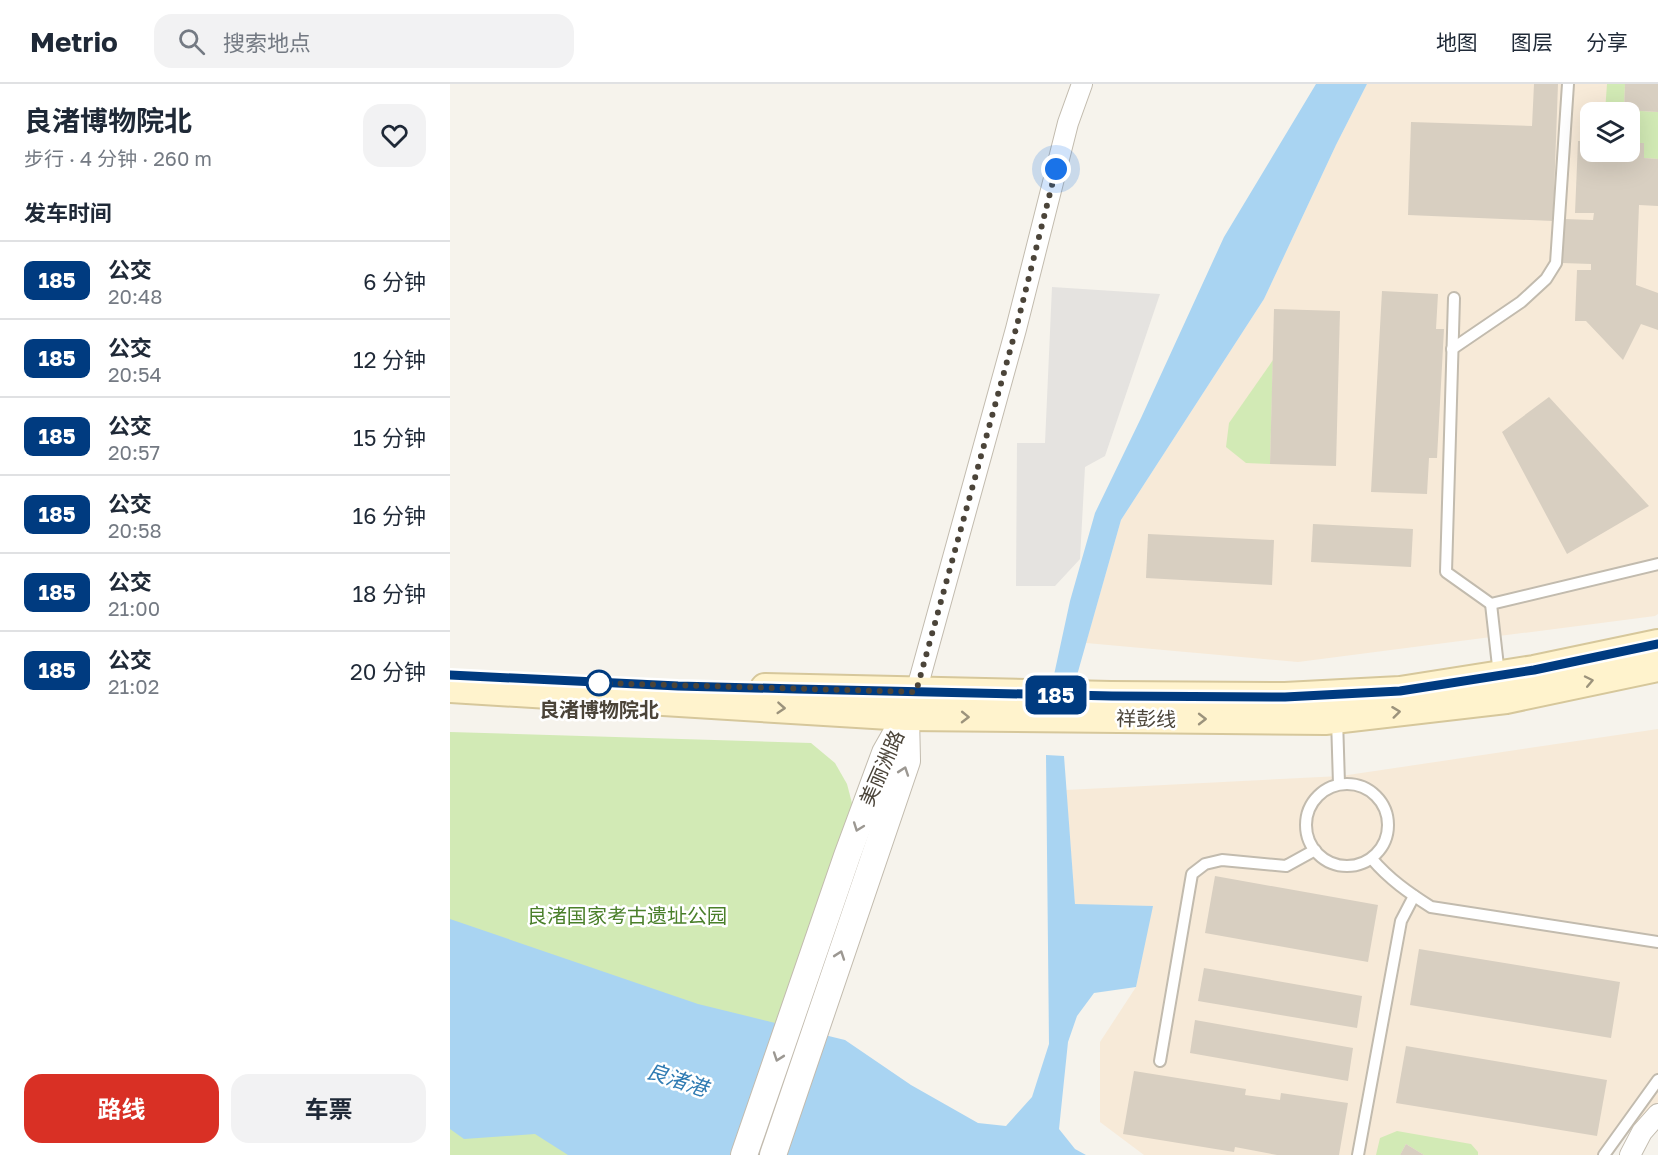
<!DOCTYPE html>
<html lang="zh">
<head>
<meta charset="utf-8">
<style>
	body { margin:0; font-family:"Golos Text","Noto Sans SC",sans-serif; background:#f2f2f3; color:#1f2937; height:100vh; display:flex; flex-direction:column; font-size:22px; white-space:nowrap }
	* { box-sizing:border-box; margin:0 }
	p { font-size:20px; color:#747a83 }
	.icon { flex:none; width:33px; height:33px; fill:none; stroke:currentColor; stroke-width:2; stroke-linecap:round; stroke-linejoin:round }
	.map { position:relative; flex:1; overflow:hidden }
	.side { display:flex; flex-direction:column; background:#fff; width:450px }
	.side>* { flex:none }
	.badge { padding:0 12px; border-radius:9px; font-size:21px; line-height:39px }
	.tools { position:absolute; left:1130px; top:18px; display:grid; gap:12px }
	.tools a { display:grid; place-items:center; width:60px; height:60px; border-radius:12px; background:#fff; box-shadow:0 6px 24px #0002; font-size:30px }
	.you { position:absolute; width:30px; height:30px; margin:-15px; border:4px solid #fff; border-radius:50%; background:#1a73e8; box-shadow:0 0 0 9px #1a73e833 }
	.map>.badge { position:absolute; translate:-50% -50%; box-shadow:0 0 0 3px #fff }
	h2 { padding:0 24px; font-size:22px; line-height:54px }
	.round { display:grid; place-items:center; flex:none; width:63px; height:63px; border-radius:18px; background:#f2f2f3 }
	.summary { display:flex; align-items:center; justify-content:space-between; height:102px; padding:0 24px }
	h1 { font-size:28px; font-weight:700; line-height:45px }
	.primary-button { display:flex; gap:12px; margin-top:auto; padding:12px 24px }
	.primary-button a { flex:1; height:69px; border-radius:18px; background:#d93025; color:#fff; font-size:24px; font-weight:700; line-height:69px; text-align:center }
	.primary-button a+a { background:#f2f2f3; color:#1f2937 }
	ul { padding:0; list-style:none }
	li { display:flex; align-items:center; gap:18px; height:78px; padding:0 24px; border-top:2px solid #e0e1e3 }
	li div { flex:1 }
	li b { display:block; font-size:22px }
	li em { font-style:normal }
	li .badge { min-width:66px; font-weight:700; text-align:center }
	header { display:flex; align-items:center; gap:36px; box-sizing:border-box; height:84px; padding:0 30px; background:#fff; border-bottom:2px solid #e0e1e3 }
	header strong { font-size:28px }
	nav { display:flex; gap:33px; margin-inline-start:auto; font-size:21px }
	.search { width:420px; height:54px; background:#f2f2f3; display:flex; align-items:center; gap:15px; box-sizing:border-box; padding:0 21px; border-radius:18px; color:#747a83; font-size:22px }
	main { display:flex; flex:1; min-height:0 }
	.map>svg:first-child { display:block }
	.commercial { fill:#f7ead8; fill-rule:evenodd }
	.green { fill:#d2eab5 }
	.parking { fill:#e5e3e0 }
	.water { fill:#a9d4f2 }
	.building { fill:#d8cfc1 }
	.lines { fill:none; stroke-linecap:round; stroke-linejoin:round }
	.service-casing { stroke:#c2bbae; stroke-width:14 }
	.minor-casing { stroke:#c2bbae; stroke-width:22 }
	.tertiary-casing { stroke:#c2bbae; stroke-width:28 }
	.secondary-casing { stroke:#d6c79b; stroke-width:32 }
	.service { stroke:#fff; stroke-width:10 }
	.minor { stroke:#fff; stroke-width:20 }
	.tertiary { stroke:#fff; stroke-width:26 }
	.secondary { stroke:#fff3cd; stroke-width:28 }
	.oneway { stroke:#9c937c }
	.oneway2 { stroke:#9c9892 }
	.line-casing { stroke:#fff; stroke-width:14 }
	.line { stroke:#003b80; stroke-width:9 }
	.walk { stroke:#4b4439; stroke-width:6; stroke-dasharray:0 10.8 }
	.stop-dot { fill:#fff; stroke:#003b80; stroke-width:3 }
	.labels { text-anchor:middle; stroke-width:5; stroke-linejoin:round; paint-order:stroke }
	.stop-label { font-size:20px; font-weight:bold; fill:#4b4439; stroke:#fff }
	.street-label { font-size:20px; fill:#4b4439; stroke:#fff }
	.park-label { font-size:20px; fill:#4a7f2a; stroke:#fff }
	.water-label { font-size:21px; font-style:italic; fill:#2e7ab2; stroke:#fff }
</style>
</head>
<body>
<header>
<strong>Metrio</strong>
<div class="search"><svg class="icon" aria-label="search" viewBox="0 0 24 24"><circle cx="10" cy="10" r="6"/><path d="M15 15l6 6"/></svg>搜索地点</div>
<nav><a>地图</a><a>图层</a><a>分享</a></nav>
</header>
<main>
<section class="side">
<div class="summary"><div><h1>良渚博物院北</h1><p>步行 · 4 分钟 · 260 m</p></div><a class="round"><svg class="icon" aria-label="heart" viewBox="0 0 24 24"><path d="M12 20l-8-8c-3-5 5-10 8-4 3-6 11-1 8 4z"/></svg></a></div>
<h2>发车时间</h2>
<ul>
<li><span class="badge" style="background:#003b80;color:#fff">185</span><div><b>公交</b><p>20:48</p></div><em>6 分钟</em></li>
<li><span class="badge" style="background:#003b80;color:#fff">185</span><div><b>公交</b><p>20:54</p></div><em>12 分钟</em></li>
<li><span class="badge" style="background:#003b80;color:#fff">185</span><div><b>公交</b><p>20:57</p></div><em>15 分钟</em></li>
<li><span class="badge" style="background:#003b80;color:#fff">185</span><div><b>公交</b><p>20:58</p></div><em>16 分钟</em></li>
<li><span class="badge" style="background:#003b80;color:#fff">185</span><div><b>公交</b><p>21:00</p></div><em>18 分钟</em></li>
<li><span class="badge" style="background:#003b80;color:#fff">185</span><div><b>公交</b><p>21:02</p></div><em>20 分钟</em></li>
</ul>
<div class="primary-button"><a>路线</a><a>车票</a></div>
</section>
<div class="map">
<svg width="1208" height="1071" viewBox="0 0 1208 1071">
	<rect width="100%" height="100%" fill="#f6f3ec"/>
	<g class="commercial">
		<path d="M917,0h291v530l-3,2 -357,46 -212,-19 35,-123 143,-221 72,-154zM1140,28h39v40h-39z"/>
		<polygon points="1208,645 1208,1018 1171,1055 1159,1071 694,1071 650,1038 650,958 686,903 702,822 625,821 616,706 891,692"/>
	</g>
	<g class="green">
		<polygon points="1157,0 1175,0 1174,26 1208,28 1208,75 1194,74 1194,59 1179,59 1179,28 1155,28"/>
		<polygon points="823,276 820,380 796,379 776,363 779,339"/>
		<polygon points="0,648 361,659 385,679 397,700 403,723 281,1071 0,1071"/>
		<polygon points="947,1047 1021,1060 1028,1068 1028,1071 974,1071 956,1060 950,1071 926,1071 930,1054"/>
	</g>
	<polygon class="parking" points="602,203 710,210 655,372 635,383 630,475 605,502 566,502 567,359 595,359"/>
	<g class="water">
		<polygon points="866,0 917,0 886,61 814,215 671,436 620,616 599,614 620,517 645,429 691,334 774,153"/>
		<polygon points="596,671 614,672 625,820 703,822 686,903 644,909 627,932 618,958 609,1045 625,1065 636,1071 118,1071 85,1050 14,1055 0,1045 0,835 248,920 395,956 461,1001 528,1039 556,1042 582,1013 599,960"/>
	</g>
	<g class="building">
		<polygon points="1084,0 1108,0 1103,137 958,131 961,38 1082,42"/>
		<polygon points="1175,0 1208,0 1208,28 1174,26"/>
		<polygon points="1128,57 1140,57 1140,68 1179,68 1179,59 1194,59 1194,74 1208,75 1208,122 1189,121 1186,201 1208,209 1208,246 1191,240 1173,276 1136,237 1125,237 1127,186 1141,186 1141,180 1112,179 1114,135 1143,136 1144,129 1125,129"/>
		<polygon points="932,207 988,210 986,245 994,245 987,374 979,374 977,410 921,408"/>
		<polygon points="824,225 890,227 886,382 820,380"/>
		<polygon points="1099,313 1199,422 1117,470 1052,348"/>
		<polygon points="863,440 963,445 961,483 861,478"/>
		<polygon points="698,450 824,456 822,501 696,494"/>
		<polygon points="765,792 928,821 918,878 755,849"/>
		<polygon points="969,865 1170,898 1161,954 960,921"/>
		<polygon points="754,884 912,912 907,944 748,917"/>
		<polygon points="745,936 903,964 898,997 740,969"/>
		<polygon points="956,962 1157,996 1147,1052 946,1019"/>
		<polygon points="684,987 796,1005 795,1011 830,1016 831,1009 898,1019 889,1071 827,1071 785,1063 784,1068 673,1050"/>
		<polygon points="956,1060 974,1071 950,1071"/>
	</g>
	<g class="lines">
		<defs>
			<g id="service">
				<polyline points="1004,214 996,488 1041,520 1208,480"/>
				<polyline points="1002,265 1071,218 1096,195 1106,179 1118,0"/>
				<polyline points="1041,520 1049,591"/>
				<polyline points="887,635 889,700"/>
				<circle cx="897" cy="741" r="41"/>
				<path d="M922,775c17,20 37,34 59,48l227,35"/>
				<polyline points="710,977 742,790 755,780 772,776 836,782 865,766"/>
				<polyline points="908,1071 951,837 964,812"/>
				<polyline points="1154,1071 1208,996"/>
			</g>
			<g id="minor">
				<polyline points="462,619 466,608 566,245 618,39 632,0"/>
				<polyline points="1180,1071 1192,1048 1208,1030"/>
			</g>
			<g id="tertiary">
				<polyline points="294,1071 397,772 435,669 456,632"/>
				<polyline points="323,1071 457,677 456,632"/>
			</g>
			<g id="secondary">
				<polyline points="0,604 456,632 875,636 1056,615 1208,583"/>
				<polyline points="315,604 661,612 835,613 950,607 1084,586 1208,560"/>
			</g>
		</defs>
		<use href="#service" class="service-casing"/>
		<use href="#minor" class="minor-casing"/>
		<use href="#tertiary" class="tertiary-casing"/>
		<use href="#secondary" class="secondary-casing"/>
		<use href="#service" class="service"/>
		<use href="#minor" class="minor"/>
		<use href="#tertiary" class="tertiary"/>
		<use href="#secondary" class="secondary"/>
	</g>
	<defs><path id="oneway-chevron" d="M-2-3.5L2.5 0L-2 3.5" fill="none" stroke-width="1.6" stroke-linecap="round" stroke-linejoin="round" transform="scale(1.5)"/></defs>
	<g class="oneway">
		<use href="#oneway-chevron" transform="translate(1139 597) rotate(-12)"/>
		<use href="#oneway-chevron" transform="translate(331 624) rotate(4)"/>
		<use href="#oneway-chevron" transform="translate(946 628) rotate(-7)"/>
		<use href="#oneway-chevron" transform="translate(515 633) rotate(1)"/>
		<use href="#oneway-chevron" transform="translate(752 635)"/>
	</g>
	<g class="oneway2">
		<use href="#oneway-chevron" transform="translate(454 687) rotate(-71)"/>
		<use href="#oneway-chevron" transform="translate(408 743) rotate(110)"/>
		<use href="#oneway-chevron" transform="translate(390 871) rotate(-71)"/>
		<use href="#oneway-chevron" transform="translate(328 973) rotate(109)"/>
	</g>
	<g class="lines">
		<defs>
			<polyline id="line" points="0,591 228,602 347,605 662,612 835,613 950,607 1084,586 1208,560"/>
		</defs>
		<use href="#line" class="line-casing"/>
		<use href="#line" class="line"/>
		<polyline class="walk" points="149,599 466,608 566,245 606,85"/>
	</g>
	<circle class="stop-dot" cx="149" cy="599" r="12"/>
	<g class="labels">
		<g class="stop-label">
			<text x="149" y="633">良渚博物院北</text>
		</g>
		<g class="street-label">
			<text transform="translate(696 635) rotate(1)" y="7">祥彭线</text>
			<text transform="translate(432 684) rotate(-66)" y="7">美丽洲路</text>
		</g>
		<g class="park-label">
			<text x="177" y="839">良渚国家考古遗址公园</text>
		</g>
		<g class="water-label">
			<text transform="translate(227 996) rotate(18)" y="7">良渚港</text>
		</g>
	</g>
</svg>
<div class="tools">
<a><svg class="icon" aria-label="layers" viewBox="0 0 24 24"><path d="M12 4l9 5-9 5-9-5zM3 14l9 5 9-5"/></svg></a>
</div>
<div class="you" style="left:606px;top:85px"></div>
<b class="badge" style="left:606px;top:611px;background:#003b80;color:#fff">185</b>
</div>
</main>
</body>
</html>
